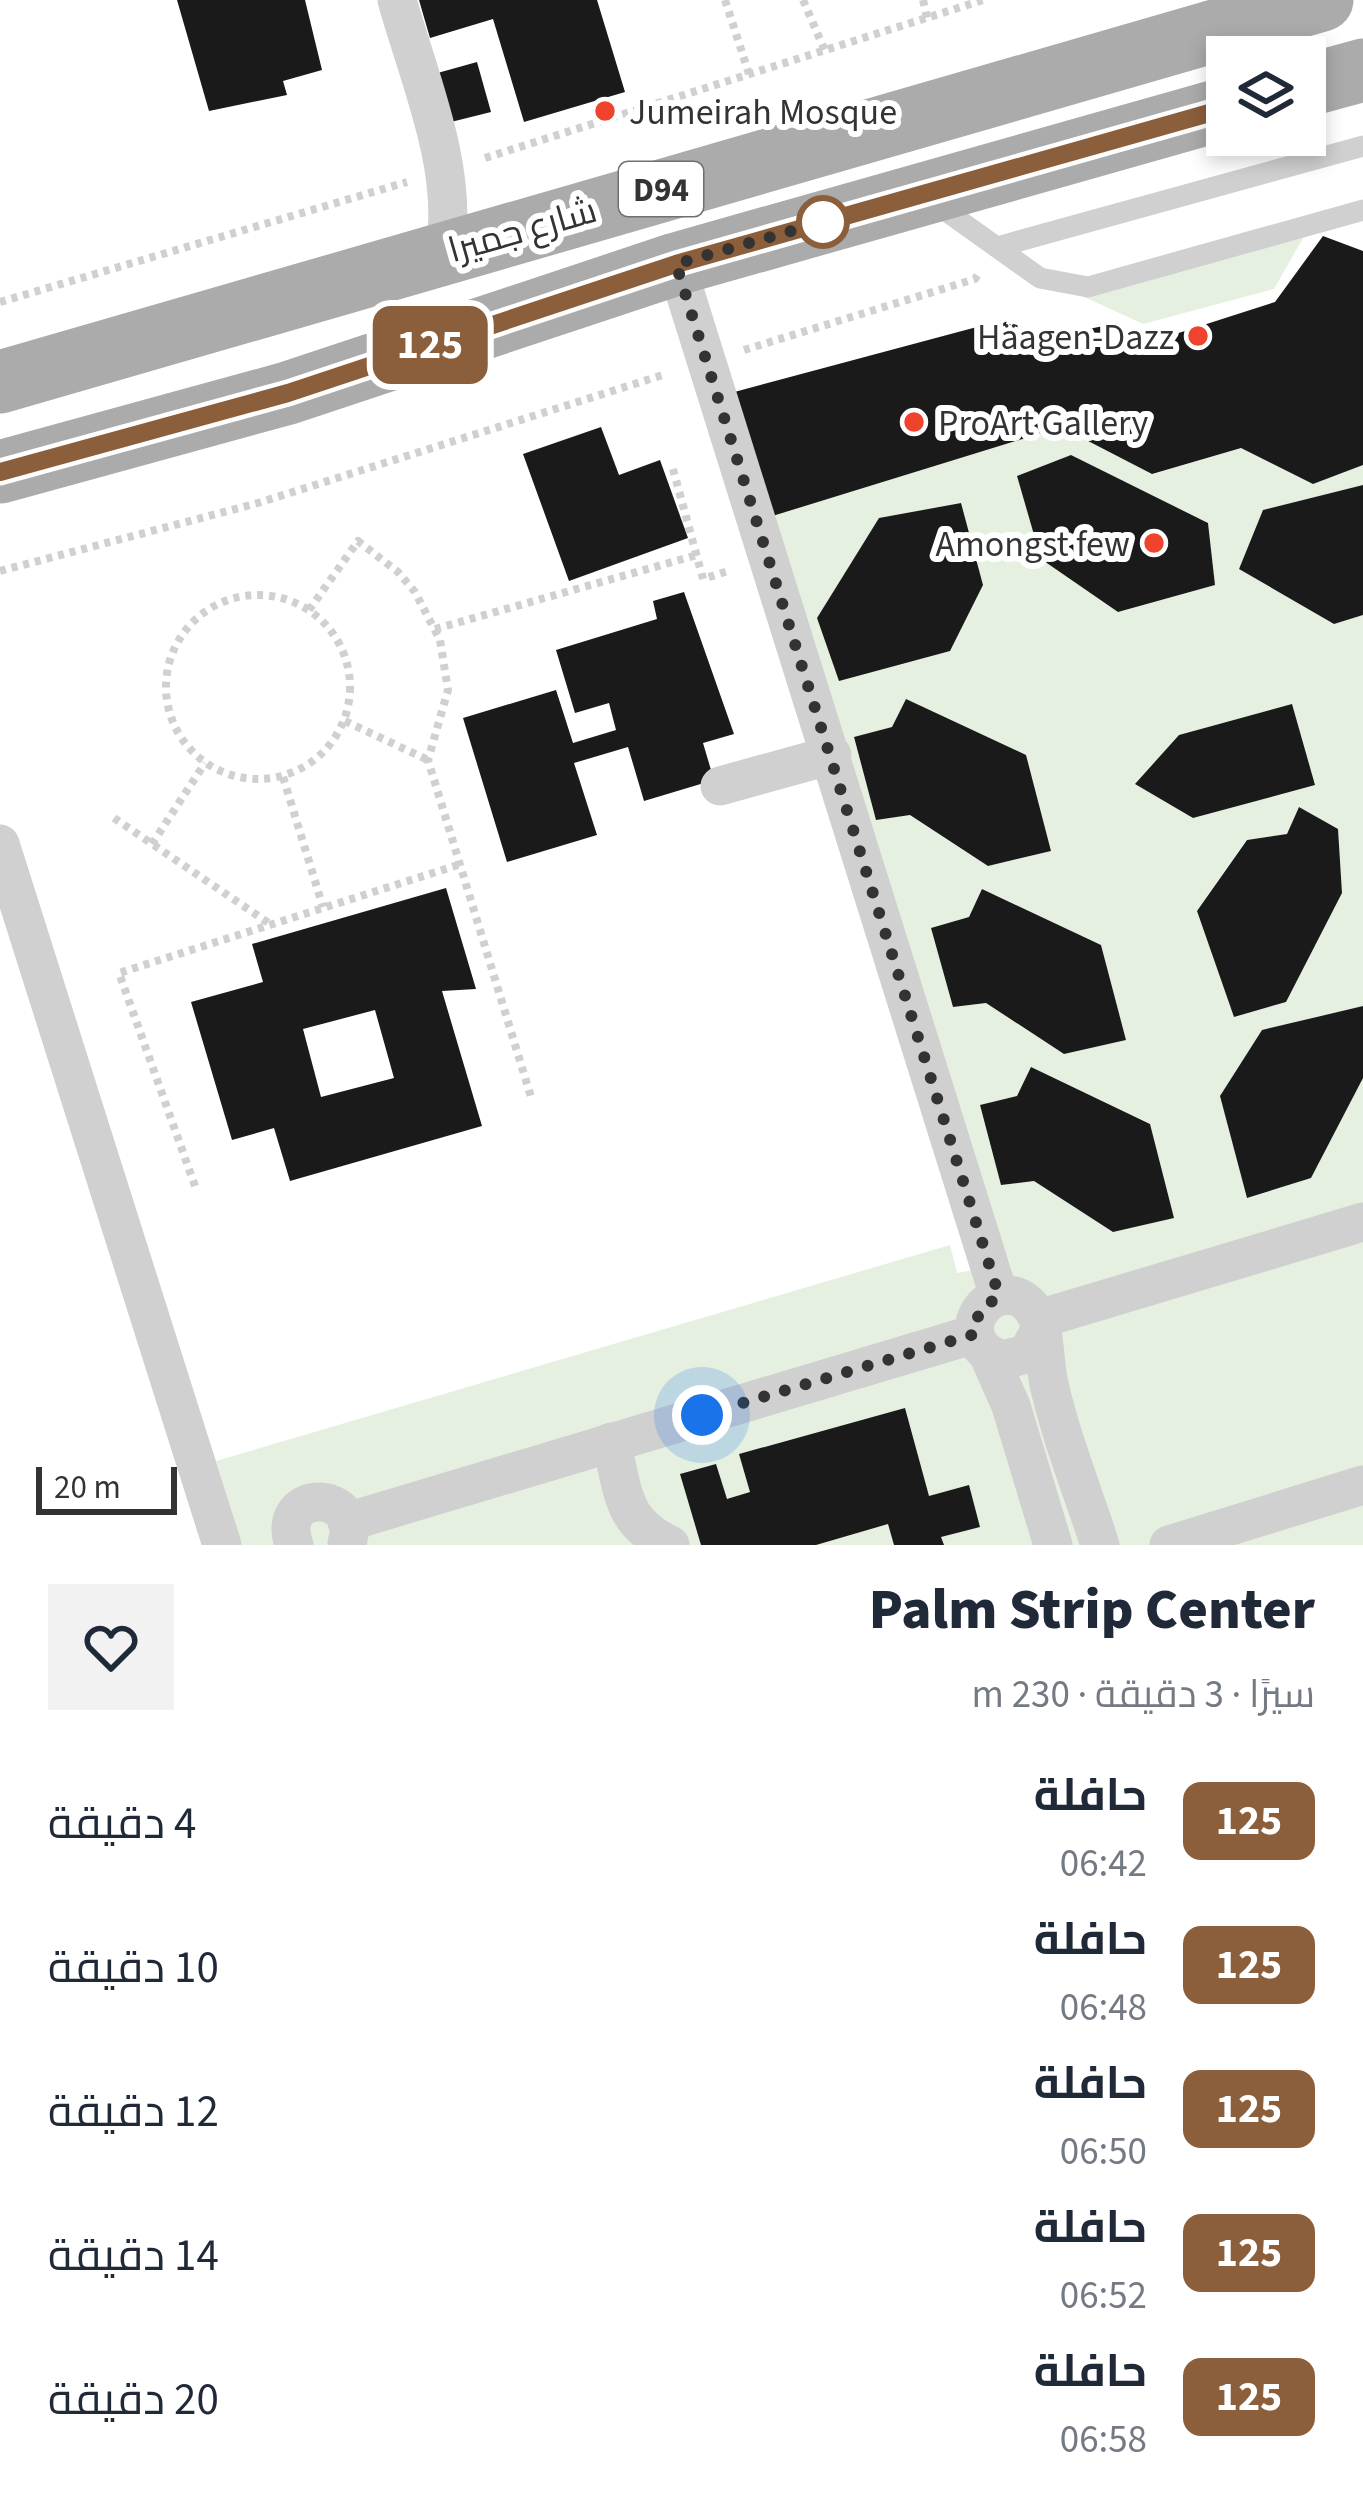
<!DOCTYPE html>
<html lang="ar">
<head>
<meta charset="utf-8">
<style>
	body { margin:0; font-family:"Source Sans 3",Cairo,sans-serif; background:#f2f2f3; color:#1f2937; direction:rtl; height:100vh; display:flex; flex-direction:column; font-size:45px; white-space:nowrap }
	* { box-sizing:border-box; margin:0 }
	p { font-size:39px; color:#747a83 }
	.icon { flex:none; width:66px; height:66px; fill:none; stroke:currentColor; stroke-width:2; stroke-linecap:round; stroke-linejoin:round }
	.map { position:relative; height:1545px; overflow:hidden; direction:ltr }
	.sheet { display:flex; flex-direction:column; background:#fff; flex:1 }
	.sheet>* { flex:none }
	.badge { padding:0 24px; border-radius:18px; font-size:42px; line-height:78px }
	.buttons { position:absolute; left:1206px; top:36px; display:grid; gap:24px }
	.buttons a { display:grid; place-items:center; width:120px; height:120px; border-radius:0px; background:#fff; box-shadow:0 6px 18px #0003; font-size:60px }
	.scale { position:absolute; left:36px; bottom:30px; width:141px; box-sizing:border-box; padding-left:12px; border:6px solid #333; border-top:0; font-size:33px; line-height:42px; white-space:nowrap; color:#333; -webkit-text-stroke:9px #fff; paint-order:stroke }
	.you { position:absolute; width:60px; height:60px; margin:-30px; border:9px solid #fff; border-radius:50%; background:#1a73e8; box-shadow:0 0 0 18px #1a73e833 }
	.map>.badge { position:absolute; translate:-50% -50%; box-shadow:0 0 0 6px #fff }
	.round { display:grid; place-items:center; flex:none; width:126px; height:126px; border-radius:0px; background:#f2f2f3 }
	.head { display:flex; align-items:center; justify-content:space-between; height:204px; padding:0 48px }
	h1 { font-size:57px; font-weight:800; line-height:90px }
	ul { padding:0; list-style:none }
	li { display:flex; align-items:center; gap:36px; height:144px; padding:0 48px }
	li div { flex:1 }
	li b { display:block; font-size:45px }
	li em { font-style:normal }
	li .badge { min-width:132px; font-weight:700; text-align:center }
	.map>svg:first-child { display:block }
	.green { fill:#e6f0e1; fill-rule:evenodd }
	.building { fill:#1a1a1a; fill-rule:evenodd }
	.lines { fill:none; stroke-linecap:round; stroke-linejoin:round }
	.path { stroke:#d0d0d0; stroke-width:8; stroke-dasharray:6 6; stroke-linecap:butt }
	.lane { stroke:#d0d0d0; stroke-width:21 }
	.street { stroke:#d0d0d0; stroke-width:39 }
	.primary { stroke:#ababab; stroke-width:63 }
	.line-casing { stroke:#fff; stroke-width:27 }
	.line { stroke:#8b5e3c; stroke-width:18 }
	.walk { stroke:#333; stroke-width:12; stroke-dasharray:0 21.6 }
	.poi-dot { fill:#f0432e; stroke:#fff; stroke-width:4.5 }
	.stop-dot { fill:#fff; stroke:#8b5e3c; stroke-width:6 }
	.labels { text-anchor:middle; stroke-width:12; stroke-linejoin:round; paint-order:stroke }
	.shield { fill:#fff; stroke:#707070; stroke-width:3 }
	.shield-label { font-size:33px; font-weight:bold; fill:#333 }
	.poi-label { font-size:36px; fill:#333; stroke:#fff; text-anchor:start }
	.street-label { font-size:36px; fill:#333; stroke:#fff }
</style>
</head>
<body>
<div class="map">
<svg width="1363" height="1545" viewBox="0 0 1363 1545">
	<rect width="100%" height="100%" fill="#fff"/>
	<g class="green">
		<polygon points="1310,226 1274,289 1143,324 1067,289"/>
		<path d="M1061,427l92,47 88,-26 72,36 50,-19v20l-100,25 -24,59 95,55 29,-9v391l-101,24 -42,66 28,102 63,-20 52,-100v467h-1121l-26,-84 734,-216 7,28 53,-10 -21,-35 -223,-710zM1071,455l137,68 7,62 -96,27 -78,-53 -23,-83zM960,503l1,1 -122,176 -22,-62 62,-100zM906,699l145,152 -63,15 -78,-51 -34,4 -22,-81 38,-11zM1292,704l22,81 -121,33 -57,-34 43,-49zM1299,807l39,22 4,64 -56,109 -51,15 -38,-106 49,-71 41,-6zM983,889l118,56 25,95 -62,14 -78,-51 -33,4 -22,-79 38,-11zM1032,1068l117,55 24,95 -60,14 -79,-51 -33,4 -21,-79 37,-10z"/>
	</g>
	<g class="building">
		<polygon points="177,0 305,0 322,70 283,81 287,95 209,111"/>
		<polygon points="419,0 597,0 625,92 524,122 493,19 430,38"/>
		<polygon points="477,62 491,112 447,123 434,74"/>
		<polygon points="1323,236 1363,251 1363,465 1313,484 1241,448 1152,474 1061,427 766,518 727,394 1003,320 1050,337 1113,324 1163,338 1275,302"/>
		<polygon points="601,427 619,475 660,460 688,538 569,581 523,454"/>
		<polygon points="1071,455 1208,523 1215,585 1118,612 1041,559 1017,476"/>
		<polygon points="1363,485 1363,615 1334,624 1239,569 1263,510"/>
		<polygon points="961,503 983,585 950,651 839,681 817,618 879,518"/>
		<polygon points="684,592 734,734 703,743 714,780 644,801 628,747 574,763 597,835 507,862 463,718 556,690 573,743 616,730 609,703 575,713 556,650 657,619 653,601"/>
		<polygon points="906,699 1026,755 1051,851 988,866 910,815 876,820 854,737 892,727"/>
		<polygon points="1292,704 1315,785 1193,818 1135,784 1179,735"/>
		<polygon points="1299,807 1338,829 1342,893 1286,1002 1234,1017 1197,911 1247,840 1287,834"/>
		<path d="M446,888l30,101 -34,2 40,135 -192,55 -16,-53 -42,12 -41,-138 72,-20 -11,-38zM375,1010l19,68 -73,19 -18,-68z"/>
		<polygon points="982,889 1101,945 1126,1040 1064,1054 986,1003 953,1007 931,928 969,917"/>
		<polygon points="1363,1006 1363,1078 1311,1178 1247,1198 1220,1096 1262,1030"/>
		<polygon points="1031,1067 1150,1124 1174,1218 1113,1232 1034,1181 1001,1185 980,1105 1017,1096"/>
		<polygon points="905,1408 929,1496 969,1485 980,1527 941,1537 944,1545 894,1545 888,1524 816,1545 701,1545 680,1474 716,1464 727,1499 750,1492 739,1454"/>
	</g>
	<g class="lines">
		<g class="path">
			<polyline points="725,0 749,74"/>
			<polyline points="803,0 825,51"/>
			<polyline points="923,0 927,18"/>
			<polyline points="485,158 983,0"/>
			<polyline points="0,302 407,182"/>
			<polyline points="744,350 975,279 979,273"/>
			<polyline points="673,469 703,579 728,571"/>
			<polyline points="0,571 258,503 666,374"/>
			<circle cx="258" cy="687" r="92"/>
			<polyline points="309,610 358,541 398,572 415,592 440,640 448,690 428,760 531,1097"/>
			<polyline points="435,629 697,555"/>
			<polyline points="345,721 428,760"/>
			<polyline points="283,777 323,907"/>
			<polyline points="114,818 270,924"/>
			<polyline points="152,844 205,763"/>
			<polyline points="195,1186 119,973 458,865"/>
		</g>
		<g class="lane">
			<polyline points="932,201 1040,278 1088,287 1363,210"/>
			<polyline points="997,247 1363,146"/>
		</g>
		<g class="street">
			<path d="M397,0c22,79 62,168 48,251"/>
			<polyline points="676,264 999,1296"/>
			<polyline points="720,786 832,755"/>
			<polyline points="0,844 222,1545"/>
			<polyline points="1039,1319 1363,1222"/>
			<path d="M1039,1332l-12,22 -25,6c-64,-23 -1,-97 32,-49 12,17 10,52 15,73 12,54 34,108 51,161"/>
			<polyline points="989,1356 1011,1406 1053,1545"/>
			<path d="M611,1442c13,49 9,80 59,103"/>
			<polyline points="347,1522 975,1334"/>
			<path d="M294,1545c-20,-59 70,-55 53,-2"/>
			<polyline points="1169,1545 1363,1485"/>
		</g>
		<g class="primary">
			<polyline points="1305,86 1363,70"/>
			<polyline points="0,382 1322,0"/>
			<polyline points="0,472 288,393 676,264 1227,108"/>
		</g>
	</g>
	<g class="lines">
		<defs>
			<polyline id="line" points="0,472 288,393 676,264 1227,108"/>
		</defs>
		<use href="#line" class="line-casing"/>
		<use href="#line" class="line"/>
		<polyline class="walk" points="702,1415 975,1334 979,1311 999,1296 676,264 840,217 823,222"/>
	</g>
	<g class="poi-dot">
		<circle cx="605" cy="111" r="12"/>
		<circle cx="1198" cy="336" r="12"/>
		<circle cx="914" cy="422" r="12"/>
		<circle cx="1154" cy="543" r="12"/>
	</g>
	<circle class="stop-dot" cx="823" cy="222" r="24"/>
	<g class="labels">
		<rect class="shield" x="619" y="162" width="84" height="54" rx="9"/>
		<g class="shield-label">
			<text x="661" y="201">D94</text>
		</g>
		<g class="poi-label">
			<text x="629" y="124">Jumeirah Mosque</text>
			<text x="1174" y="349" text-anchor="end">Häagen-Dazz</text>
			<text x="938" y="435">ProArt Gallery</text>
			<text x="1130" y="556" text-anchor="end">Amongst few</text>
		</g>
		<g class="street-label">
			<text transform="translate(522 229) rotate(-16)" y="13">شارع جميرا</text>
		</g>
	</g>
</svg>
<div class="buttons">
<a><svg class="icon" aria-label="layers" viewBox="0 0 24 24"><path d="M12 4l9 5-9 5-9-5zM3 14l9 5 9-5"/></svg></a>
</div>
<div class="scale">20 m</div>
<div class="you" style="left:702px;top:1415px"></div>
<b class="badge" style="left:430px;top:345px;background:#8b5e3c;color:#fff">125</b>
</div>
<section class="sheet">
<div class="head"><div><h1>Palm Strip Center</h1><p>سيرًا · 3 دقيقة · 230 m</p></div><a class="round"><svg class="icon" aria-label="heart" viewBox="0 0 24 24"><path d="M12 20l-8-8c-3-5 5-10 8-4 3-6 11-1 8 4z"/></svg></a></div>
<ul>
<li><span class="badge" style="background:#8b5e3c;color:#fff">125</span><div><b>حافلة</b><p>06:42</p></div><em>4 دقيقة</em></li>
<li><span class="badge" style="background:#8b5e3c;color:#fff">125</span><div><b>حافلة</b><p>06:48</p></div><em>10 دقيقة</em></li>
<li><span class="badge" style="background:#8b5e3c;color:#fff">125</span><div><b>حافلة</b><p>06:50</p></div><em>12 دقيقة</em></li>
<li><span class="badge" style="background:#8b5e3c;color:#fff">125</span><div><b>حافلة</b><p>06:52</p></div><em>14 دقيقة</em></li>
<li><span class="badge" style="background:#8b5e3c;color:#fff">125</span><div><b>حافلة</b><p>06:58</p></div><em>20 دقيقة</em></li>
</ul>
</section>
</body>
</html>
